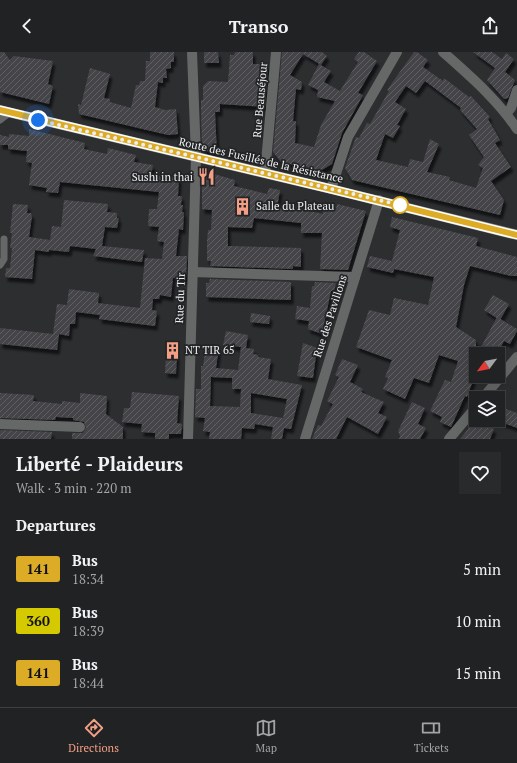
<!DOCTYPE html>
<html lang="en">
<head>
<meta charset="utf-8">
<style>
	body { margin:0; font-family:"PT Serif",serif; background:#292a2c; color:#f1f3f6; height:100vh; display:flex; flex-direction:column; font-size:15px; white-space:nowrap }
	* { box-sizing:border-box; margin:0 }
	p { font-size:13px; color:#a2a4a6 }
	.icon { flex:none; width:22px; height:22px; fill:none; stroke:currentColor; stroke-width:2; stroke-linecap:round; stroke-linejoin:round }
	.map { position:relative; height:387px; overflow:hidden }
	.panel { display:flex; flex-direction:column; background:#212224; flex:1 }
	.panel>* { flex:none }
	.badge { padding:0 8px; border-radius:3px; font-size:14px; line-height:26px }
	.needle { width:26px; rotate:238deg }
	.buttons { position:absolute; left:469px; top:295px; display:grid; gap:8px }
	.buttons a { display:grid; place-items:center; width:36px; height:36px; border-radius:0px; background:#212224; box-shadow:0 4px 16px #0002,0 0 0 1px #3e3f41; font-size:20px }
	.you { position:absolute; width:20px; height:20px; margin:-10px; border:3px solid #fff; border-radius:50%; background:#1a73e8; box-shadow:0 0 0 6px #1a73e833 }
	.map>.badge { position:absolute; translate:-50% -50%; box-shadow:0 0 0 2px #fff }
	h2 { padding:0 16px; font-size:15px; line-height:36px }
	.round { display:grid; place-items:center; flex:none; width:42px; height:42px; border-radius:0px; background:#292a2c }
	.summary { display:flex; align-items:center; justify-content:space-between; height:68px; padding:0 16px }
	h1 { font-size:19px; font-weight:800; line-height:30px }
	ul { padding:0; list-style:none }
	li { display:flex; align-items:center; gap:12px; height:52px; padding:0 16px }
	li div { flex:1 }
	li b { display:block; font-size:15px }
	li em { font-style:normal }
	li .badge { min-width:44px; font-weight:700; text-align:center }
	header { display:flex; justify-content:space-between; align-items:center; height:52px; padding:0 16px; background:#212224; font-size:18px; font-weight:800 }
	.dock { display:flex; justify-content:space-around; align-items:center; height:56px; border-top:1px solid #3e3f41; background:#212224; font-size:11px; color:#a2a4a6 }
	.dock a { display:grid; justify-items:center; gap:2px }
	.dock .selected { color:#f39f85 }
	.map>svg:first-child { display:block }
	.building { fill:url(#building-hatch); fill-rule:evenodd; filter:url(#shadow) }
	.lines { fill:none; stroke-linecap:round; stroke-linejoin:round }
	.service { stroke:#666868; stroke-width:7 }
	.minor { stroke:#666868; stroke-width:10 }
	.secondary { stroke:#868889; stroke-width:10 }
	.line-casing { stroke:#fff; stroke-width:9 }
	.line { stroke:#dcac27; stroke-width:6 }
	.walk { stroke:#edeef0; stroke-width:4; stroke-dasharray:0 7.2 }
	.stop-dot { fill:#fff; stroke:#dcac27; stroke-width:2 }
	.labels { text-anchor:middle; stroke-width:3.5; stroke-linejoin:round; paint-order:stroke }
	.street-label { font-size:11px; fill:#edeef0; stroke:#222426 }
	.poi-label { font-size:11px; fill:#edeef0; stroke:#222426; text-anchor:start }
</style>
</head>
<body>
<header><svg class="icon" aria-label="back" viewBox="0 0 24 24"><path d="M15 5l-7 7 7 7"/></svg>Transo<svg class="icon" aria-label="share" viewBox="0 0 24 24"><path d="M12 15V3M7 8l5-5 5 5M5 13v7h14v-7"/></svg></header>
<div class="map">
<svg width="517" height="387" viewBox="0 0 517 387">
	<defs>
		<pattern id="building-hatch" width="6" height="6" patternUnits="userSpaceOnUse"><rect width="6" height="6" fill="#454548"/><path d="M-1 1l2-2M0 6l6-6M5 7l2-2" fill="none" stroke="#606063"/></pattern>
		<filter id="shadow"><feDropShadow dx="2.5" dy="4.5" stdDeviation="1" flood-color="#0009"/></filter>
	</defs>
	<rect width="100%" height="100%" fill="#2c2e30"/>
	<g class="building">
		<polygon points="0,0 4,0 10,8 14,4 53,9 48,32 53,34 49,52 0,40"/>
		<polygon points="150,0 174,0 174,10 171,10 171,16 166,17 167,26 163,26 163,31 158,30 155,55 165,58 176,57 178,82 168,83 79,62 78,52 81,53 90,16 110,22 104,46 110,47 110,50 131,56 136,33 139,33 140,29 145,29 146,9 150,9"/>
		<polygon points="204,0 218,0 219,11 204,11"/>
		<polygon points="235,0 253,0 253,12 268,12 265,55 220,52 220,60 215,60 217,102 206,99 202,96 201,56 201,48 203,48 203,34 208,29 228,30 230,3 234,3"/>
		<polygon points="282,0 322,0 327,4 321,13 303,2 290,23 302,30 301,38 296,37 293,69 296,69 295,91 314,95 321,73 335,49 317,45 318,38 308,33 319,12 331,19 324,30 340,39 358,10 354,7 359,0 364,0 377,9 358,41 363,43 342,81 332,112 320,119 281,110 273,100"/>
		<path d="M414,0h3l11,8 -5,7 20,14 1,-3 25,19 2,-1 19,21 -2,2 12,21 -5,3 16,24 -20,14 13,19 -4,15 -148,-35 -7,-12 11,-31 3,1 8,-15 3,1 19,-33 -2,-1zM425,29l36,27 -1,2 17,19 -8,6 15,22 -6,8 5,3 -7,20 -27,-8 1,-3 -23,-5 12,-28 -9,-5 -7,23 -13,-3 -2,8 -32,-7 9,-26 8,4 7,-12 -3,-1 9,-16 -11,-7 11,-16 10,7z"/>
		<polygon points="473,0 492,0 502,7 506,1 514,7 505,20 515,28 508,46 504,47 487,28 495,16"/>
		<polygon points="29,77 85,91 84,97 107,102 108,96 136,103 134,110 153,113 151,123 179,126 178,144 182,144 181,153 183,153 182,160 184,160 183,178 179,177 176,204 187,204 186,227 173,226 171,245 160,243 159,247 153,247 152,258 157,259 155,274 99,267 100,263 76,260 75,272 70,272 69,284 59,282 57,298 0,292 0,276 53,282 57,252 67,253 69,237 99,241 98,251 140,256 145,206 162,207 164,190 157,189 159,175 148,174 149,157 157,157 159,140 60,130 58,141 46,140 47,136 29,133 32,111 26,110 27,99 8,97 8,93 0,93 0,83 9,85 9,82 29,84"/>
		<polygon points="207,120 235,128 234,134 267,142 269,136 280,138 277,156 305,158 323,162 323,156 336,157 337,152 366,159 348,218 320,217 322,181 301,181 301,171 254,166 252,176 228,175 228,194 301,196 301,215 293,214 293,217 210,214 211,209 207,209 207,189 208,178 211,178 212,158 202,157 202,124"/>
		<polygon points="64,148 108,152 107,160 117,161 117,166 119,166 117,176 105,175 102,194 144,198 142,210 93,204 96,197 70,194 69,200 49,198 49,200 35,198 32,227 5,225 6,216 10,216 12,196 10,196 12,181 10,181 13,152 28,153 27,161 31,161 32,164 29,185 50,188 52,174 61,175"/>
		<polygon points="392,165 478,186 476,194 517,205 517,224 511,224 470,214 464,233 456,275 476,288 476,320 467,345 465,344 451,375 440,370 442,365 430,359 445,328 451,330 458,309 439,303 429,331 414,326 405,347 383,337 388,326 385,325 392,308 356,295 369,258 390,263 394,246 428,253 434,225 394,217 393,221 367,215 370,204 392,209 400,178 390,175"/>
		<polygon points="210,227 291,230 291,248 206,245 206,231 209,231"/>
		<polygon points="315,230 336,231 334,239 331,239 322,282 308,277 309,269 295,267 297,254 310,256 312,234 314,234"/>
		<polygon points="493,243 509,252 500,268 484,258"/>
		<polygon points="251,261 270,264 269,272 250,270"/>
		<polygon points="497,265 517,277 517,279 510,292 504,289 497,302 495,302 481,295"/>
		<path d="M226,279l22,4 -2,13 8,1 -1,5 5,1v2l13,2 -3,20 34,6 -11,44 -7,-1 -2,11h-11l2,-12 -18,-3 -1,5 -12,-1 -1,11h-32l1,-7 -7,-1 2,-13 -10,-1 1,-28h5v-23h2l3,-20 13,1 -3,21 22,2 3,-23 -18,-2zM211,325l21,1v11h9l-1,18 -30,-1zM251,341l36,6 -4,19 -32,-5z"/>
		<polygon points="303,291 317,296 313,326 297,324"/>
		<polygon points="166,302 177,303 176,322 165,321"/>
		<polygon points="342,307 358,313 350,330 363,337 361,340 384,350 378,361 387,365 378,382 347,365 336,387 312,387 318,373 321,374 333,352 327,349 339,325 335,323"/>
		<polygon points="132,340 179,344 177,371 182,372 181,382 169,382 169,387 155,387 155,381 141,380 142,372 122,370 124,356 130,356"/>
		<polygon points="0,341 34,343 33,349 62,352 62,349 80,351 80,341 107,344 106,362 123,375 123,387 72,387 72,381 83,381 86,376 84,370 73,368 73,366 56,365 55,368 0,366"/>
		<polygon points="412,350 425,356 418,372 426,376 420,387 399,387 400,384 398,379"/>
		<polygon points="498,354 517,361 517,376 498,369"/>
		<polygon points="474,370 494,377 490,387 460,387"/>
		<polygon points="0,378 52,380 51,387 0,387"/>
	</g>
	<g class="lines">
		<g class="service">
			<polyline points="0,68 9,61"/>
			<polyline points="0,213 4,207 4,187"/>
		</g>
		<g class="minor">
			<path d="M443,0c27,24 54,47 74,77"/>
			<polyline points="507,61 511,56 517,38"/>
			<polyline points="265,121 276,0"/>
			<polyline points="331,137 348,85 397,0"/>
			<polyline points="193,220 355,225"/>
			<polyline points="483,346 517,305"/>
			<polyline points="0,372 80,375"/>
			<polyline points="188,387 196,105 192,0"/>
			<polyline points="305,387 379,148"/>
			<polyline points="449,387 476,355"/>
		</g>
		<polyline class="secondary" points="0,58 331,137 517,183"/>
	</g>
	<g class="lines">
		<defs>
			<polyline id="line" points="0,58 331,137 517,183"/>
		</defs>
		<use href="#line" class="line-casing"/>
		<use href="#line" class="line"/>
		<polyline class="walk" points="38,68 400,153"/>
	</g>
	<defs>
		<symbol id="restaurant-bare" viewBox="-9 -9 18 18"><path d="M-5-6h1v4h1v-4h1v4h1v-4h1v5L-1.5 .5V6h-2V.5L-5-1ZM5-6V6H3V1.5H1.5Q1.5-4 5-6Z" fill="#f39f85" stroke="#222426" stroke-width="2.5" paint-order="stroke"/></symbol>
		<symbol id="building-bare" viewBox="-9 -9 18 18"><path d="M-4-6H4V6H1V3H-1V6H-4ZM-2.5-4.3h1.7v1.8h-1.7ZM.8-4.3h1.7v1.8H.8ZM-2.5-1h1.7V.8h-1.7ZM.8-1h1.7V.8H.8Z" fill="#f39f85" stroke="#222426" stroke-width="2.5" paint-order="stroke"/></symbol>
	</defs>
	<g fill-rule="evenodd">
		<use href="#restaurant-bare" x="194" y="112" width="25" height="25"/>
		<use href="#building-bare" x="230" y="142" width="25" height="25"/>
		<use href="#building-bare" x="160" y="286" width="25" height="25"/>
	</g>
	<circle class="stop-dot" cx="400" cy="153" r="8"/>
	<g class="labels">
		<g class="street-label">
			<text transform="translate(260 48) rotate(-85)" y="4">Rue Beauséjour</text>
			<text transform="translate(261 108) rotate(13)" y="4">Route des Fusillés de la Résistance</text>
			<text transform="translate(180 246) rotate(-88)" y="4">Rue du Tir</text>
			<text transform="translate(330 264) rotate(-72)" y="4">Rue des Pavillons</text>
		</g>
		<g class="poi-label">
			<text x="193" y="129" text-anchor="end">Sushi in thai</text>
			<text x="256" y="158">Salle du Plateau</text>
			<text x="185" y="302">NT TIR 65</text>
		</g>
	</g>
</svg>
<div class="buttons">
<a><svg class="needle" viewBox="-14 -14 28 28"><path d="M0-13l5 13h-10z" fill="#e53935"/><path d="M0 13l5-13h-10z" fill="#a2a4a6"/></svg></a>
<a><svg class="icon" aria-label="layers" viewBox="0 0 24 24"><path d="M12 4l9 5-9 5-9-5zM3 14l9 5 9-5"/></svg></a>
</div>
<div class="you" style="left:38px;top:68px"></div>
</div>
<section class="panel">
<div class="summary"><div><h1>Liberté - Plaideurs</h1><p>Walk · 3 min · 220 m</p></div><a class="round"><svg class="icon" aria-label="heart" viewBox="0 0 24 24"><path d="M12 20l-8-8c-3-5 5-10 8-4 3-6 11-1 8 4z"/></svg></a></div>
<h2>Departures</h2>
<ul>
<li><span class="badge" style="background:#dcac27;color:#111">141</span><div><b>Bus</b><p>18:34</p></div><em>5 min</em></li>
<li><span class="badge" style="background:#d5c900;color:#111">360</span><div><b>Bus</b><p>18:39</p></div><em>10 min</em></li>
<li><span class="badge" style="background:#dcac27;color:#111">141</span><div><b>Bus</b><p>18:44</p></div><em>15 min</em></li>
</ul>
</section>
<nav class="dock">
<a class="selected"><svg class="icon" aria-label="directions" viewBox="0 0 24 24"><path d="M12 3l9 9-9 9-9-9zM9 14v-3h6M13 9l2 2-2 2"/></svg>Directions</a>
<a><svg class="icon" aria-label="map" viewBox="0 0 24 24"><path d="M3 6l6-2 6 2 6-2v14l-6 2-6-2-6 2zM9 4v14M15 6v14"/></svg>Map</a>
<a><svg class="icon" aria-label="tickets" viewBox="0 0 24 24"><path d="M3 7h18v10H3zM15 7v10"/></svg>Tickets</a>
</nav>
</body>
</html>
